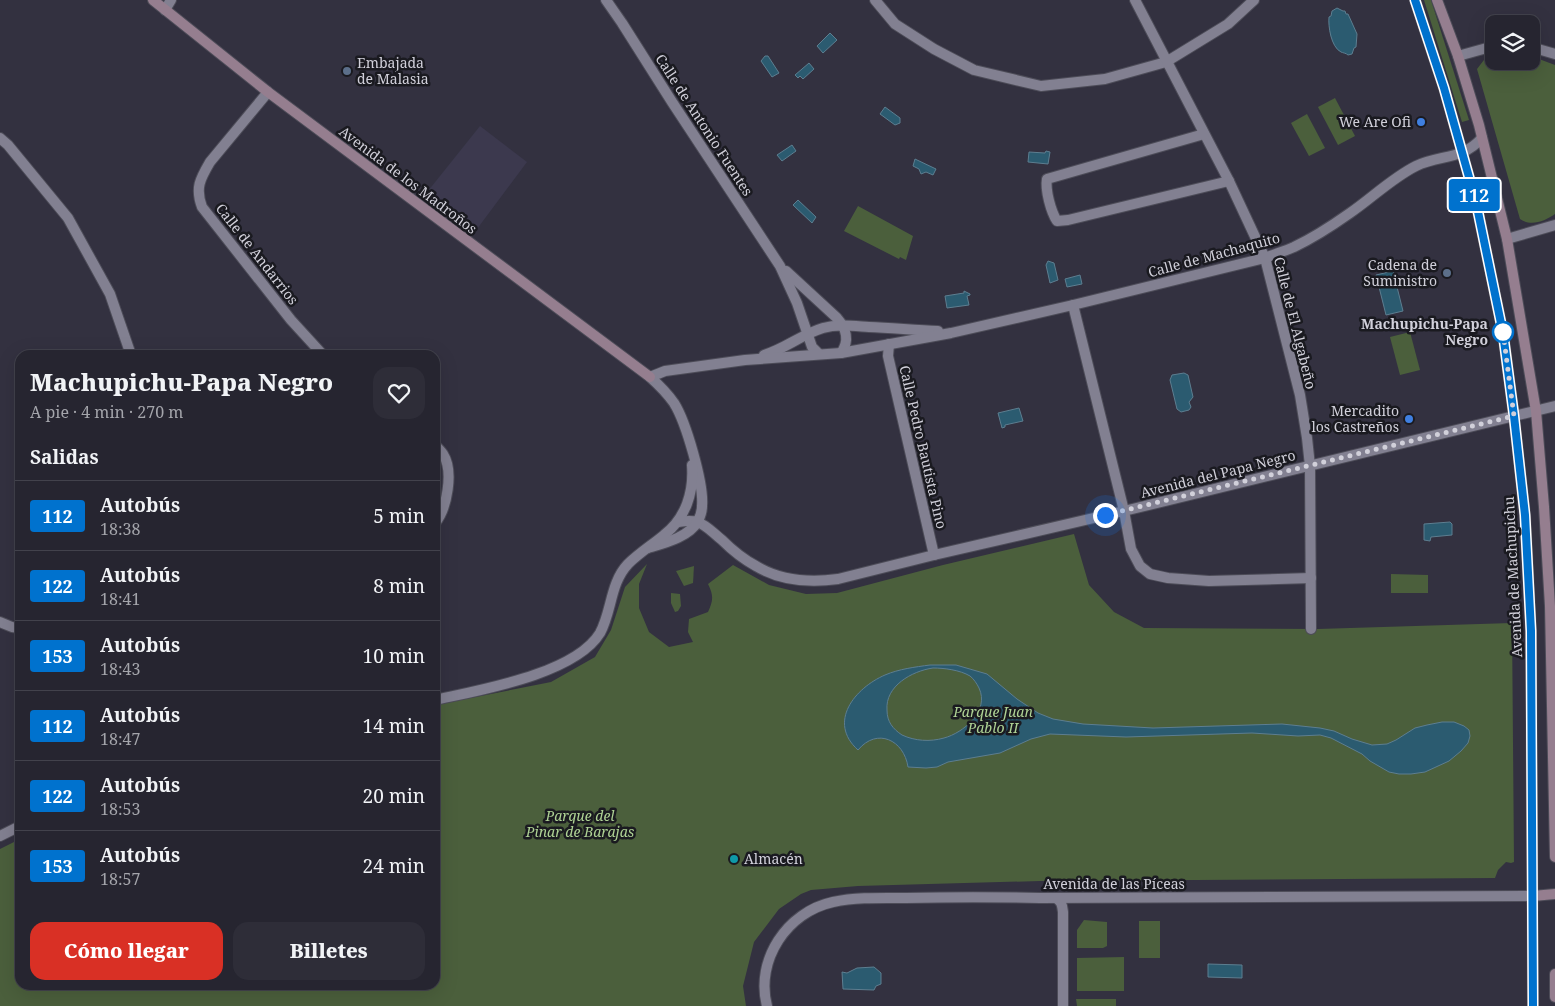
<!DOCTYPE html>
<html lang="es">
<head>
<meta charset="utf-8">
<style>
	body { margin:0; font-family:"Noto Serif",serif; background:#2e2d38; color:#f1f3f6; height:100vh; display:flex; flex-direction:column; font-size:19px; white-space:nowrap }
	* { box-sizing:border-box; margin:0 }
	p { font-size:16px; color:#a4a5ab }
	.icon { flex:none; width:28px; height:28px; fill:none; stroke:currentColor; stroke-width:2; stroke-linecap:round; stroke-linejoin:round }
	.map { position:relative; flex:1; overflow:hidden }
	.details { position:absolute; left:15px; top:350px; width:425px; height:640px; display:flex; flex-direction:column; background:#262530; border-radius:15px; box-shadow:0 5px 20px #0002,0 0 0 1px #42424c }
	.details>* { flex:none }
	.badge { padding:0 10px; border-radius:4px; font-size:18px; line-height:32px }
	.controls { position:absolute; left:1485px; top:15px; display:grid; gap:10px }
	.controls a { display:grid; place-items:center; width:55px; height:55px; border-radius:10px; background:#262530; box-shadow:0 5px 20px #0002,0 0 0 1px #42424c; font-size:25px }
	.you { position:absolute; width:25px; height:25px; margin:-12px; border:4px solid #fff; border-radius:50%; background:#1a73e8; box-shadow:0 0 0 8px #1a73e833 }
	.map>.badge { position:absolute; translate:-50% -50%; box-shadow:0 0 0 2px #fff }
	h2 { padding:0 15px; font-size:19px; line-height:45px }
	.round { display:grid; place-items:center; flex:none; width:52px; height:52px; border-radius:15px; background:#2e2d38 }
	.summary { display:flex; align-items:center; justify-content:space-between; height:85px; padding:0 15px }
	h1 { font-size:24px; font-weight:800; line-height:38px }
	.button { display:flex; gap:10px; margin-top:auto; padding:10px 15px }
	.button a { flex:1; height:58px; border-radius:15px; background:#d93025; color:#fff; font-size:20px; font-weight:800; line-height:58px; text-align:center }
	.button a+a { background:#2e2d38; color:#f1f3f6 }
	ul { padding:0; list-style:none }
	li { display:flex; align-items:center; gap:15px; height:70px; padding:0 15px; border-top:1px solid #42424c }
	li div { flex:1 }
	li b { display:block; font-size:19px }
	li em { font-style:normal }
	li .badge { min-width:55px; font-weight:700; text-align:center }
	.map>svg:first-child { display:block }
	.built { fill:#3c394e }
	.green { fill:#4b5f3c }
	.water { fill:#2b5b70; stroke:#5d7e90; fill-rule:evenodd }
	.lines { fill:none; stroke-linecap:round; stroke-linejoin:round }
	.street-casing { stroke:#4d4c58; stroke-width:12 }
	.secondary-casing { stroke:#4d4c58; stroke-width:12 }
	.street { stroke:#828091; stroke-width:10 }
	.secondary { stroke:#957e8f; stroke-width:10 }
	.line-casing { stroke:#fff; stroke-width:11 }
	.line { stroke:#0072ce; stroke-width:8 }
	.walk { stroke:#d1d0da; stroke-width:5; stroke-dasharray:0 9 }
	.service-dot { fill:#5c6f8a; stroke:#1a1a20; stroke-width:2 }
	.shop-dot { fill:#3f7fe0; stroke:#1a1a20; stroke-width:2 }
	.stop-dot { fill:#fff; stroke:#0072ce; stroke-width:2.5 }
	.culture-dot { fill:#0f9aa8; stroke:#1a1a20; stroke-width:2 }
	.labels { text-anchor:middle; stroke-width:5; stroke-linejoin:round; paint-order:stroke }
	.poi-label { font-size:14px; fill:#d1d0da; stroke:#1a1a20; text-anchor:end }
	.street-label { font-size:14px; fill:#d1d0da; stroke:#1a1a20 }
	.stop-label { font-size:14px; font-weight:bold; fill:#d1d0da; stroke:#1a1a20; text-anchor:end }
	.park-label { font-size:14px; font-style:italic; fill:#aed294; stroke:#1a1a20 }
</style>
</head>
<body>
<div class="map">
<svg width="1555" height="1006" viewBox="0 0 1555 1006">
	<rect width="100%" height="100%" fill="#333140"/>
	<polygon class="built" points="480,126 527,162 477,229 428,191"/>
	<g class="green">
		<polygon points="1424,0 1431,0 1469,120 1462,122"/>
		<path d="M1494,55v6h37v-5l24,9v149c-10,7 -24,13 -35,5l-43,-150 10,-13z"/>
		<polygon points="1335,98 1355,136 1338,145 1318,107"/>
		<polygon points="1307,114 1325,148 1309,156 1291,123"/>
		<polygon points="858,206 913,236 906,260 900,257 899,259 844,231"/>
		<polygon points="1410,332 1420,370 1400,375 1390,337"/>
		<path d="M1074,534l15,51 25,27 30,16 174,1 194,-6 2,239 -3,1 -5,-1 -8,8 -3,8 -455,3 -182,5 -47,4 -10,4 -22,15 -25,33 -11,44 3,20h-746v-157l20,-10v146h415v-280l116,-23 44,-25 16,-27 14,-43 22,-23 -8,20v24l10,24 20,15 24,-5 -5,-10 1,-13 19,-7c5,-11 6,-16 0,-28l25,-19 36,20 37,9 31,-1 106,-28z"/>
		<polygon points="694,566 693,583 684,586 676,571"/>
		<polygon points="1391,574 1428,575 1428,593 1391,593"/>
		<polygon points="671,593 680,594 681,606 678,611 675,612 671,603"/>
		<polygon points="1084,920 1107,922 1107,946 1103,948 1077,948 1077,930"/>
		<rect x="1139" y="921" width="21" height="37"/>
		<polygon points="1124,957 1124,991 1077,991 1077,958"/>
		<polygon points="1076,999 1116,999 1116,1006 1077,1006"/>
	</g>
	<g class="water">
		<path d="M1337,8l6,3h2l1,3h2l9,20 -1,13 -2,1 -2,6 -4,1c-2,-2 -5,-2 -7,-3 -10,-5 -13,-26 -12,-35l2,-1 1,-5z"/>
		<polygon points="830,33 837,40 823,53 817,46"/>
		<polygon points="765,56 768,56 779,73 772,77 761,61"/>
		<polygon points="809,63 814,69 803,79 800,76 798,78 795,75"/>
		<polygon points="885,107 900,118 900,123 895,125 880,114"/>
		<polygon points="792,145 796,151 782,161 777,155"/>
		<polygon points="1046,151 1050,152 1048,164 1028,162 1029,152 1045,153"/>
		<polygon points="915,159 936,169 933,175 926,172 921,174 919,169 913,166"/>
		<polygon points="798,200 816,217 812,223 793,205"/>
		<polygon points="1048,261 1054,263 1058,280 1050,283 1046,265"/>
		<polygon points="1393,271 1403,311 1386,315 1376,275"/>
		<polygon points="1080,275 1082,284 1067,287 1065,279"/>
		<polygon points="964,291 970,294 970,295 967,296 969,305 947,308 945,296 964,293"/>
		<polygon points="1184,373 1188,375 1193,397 1189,402 1191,407 1189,410 1181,412 1177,409 1170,380 1172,375"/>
		<polygon points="1019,408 1023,421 1005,425 1005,427 1002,428 998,413"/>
		<polygon points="1450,522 1452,524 1452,535 1431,537 1430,541 1424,540 1424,524"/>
		<path d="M930,665h26l31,9 30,25 21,14 15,6 30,5 70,4 129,-4 38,4 14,3 18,8 20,6 15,-1 9,-4 19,-12 12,-3 15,-3h12l10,4 5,4 1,6 -2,7 -7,8 -12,10 -24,11 -14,2h-12l-10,-2 -19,-11 -8,-7 -31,-16 -11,-3 -22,1 -46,-3 -126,4 -76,-3 -19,5 -31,14 -52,9 -11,5 -11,1 -18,-1c-4,-27 -31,-40 -50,-17 -31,-28 -3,-62 27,-75 14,-6 30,-8 45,-10zM933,668c11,0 27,2 37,8 4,3 7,8 9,12 11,23 -16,45 -35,50 -14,4 -29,3 -42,-3 -9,-6 -15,-13 -15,-25 -2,-24 25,-39 46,-42z"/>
		<polygon points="1208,964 1242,965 1242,978 1208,977"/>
		<polygon points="874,967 881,973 881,984 876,986 874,990 843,989 842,972 847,973 857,968"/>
	</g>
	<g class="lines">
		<defs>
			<g id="street">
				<polyline points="606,0 622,23 672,102 780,266 797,303 812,347 819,354"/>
				<polyline points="875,0 895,24 934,49 974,70 1041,86 1105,79 1166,62 1228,24 1254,0"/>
				<polyline points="1135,0 1229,181 1265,258 1300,395 1307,438 1310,466 1311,629"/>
				<polyline points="165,10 171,0"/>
				<polyline points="1531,47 1555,54"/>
				<polyline points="1458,56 1494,46"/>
				<path d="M268,92l-58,70c-10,17 -15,26 -8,45l89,113 32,35"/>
				<path d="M1204,134l-157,45c-2,11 4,33 10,42l11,-1 161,-39"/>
				<polyline points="0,138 8,145 68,218 110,294 131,355"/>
				<polyline points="1507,239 1555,225"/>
				<path d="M786,271l51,47c9,10 13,23 4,35"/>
				<polyline points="1073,305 1124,511 1131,549 1140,566 1150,574 1168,578 1209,581 1311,578"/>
				<polyline points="889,344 888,356 934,555"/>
				<path d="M764,355c21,-6 38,-21 59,-27 15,-4 30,-2 46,-1 23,1 46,3 69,4"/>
				<path d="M435,445c3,3 6,6 8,9 11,17 4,55 -8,69"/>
				<path d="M678,522c6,-1 13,-2 19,0 10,3 17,12 25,18 10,10 21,19 34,26 25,15 53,17 82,13l96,-24 190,-44 431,-105"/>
				<path d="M648,548c17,-5 41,-11 50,-27 2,-4 4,-10 4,-15 2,-22 -16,-84 -28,-103 -7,-10 -15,-18 -24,-26l15,-6 80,-11 96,-7 110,-20 122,-28 192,-47c10,-4 20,-7 29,-11 19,-9 39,-22 56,-34 22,-15 42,-35 66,-47 25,-12 45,-5 66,-28"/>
				<polyline points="0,622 12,627 20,628"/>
				<path d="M435,700c45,-10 140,-26 165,-67 12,-22 10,-50 28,-69 11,-11 24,-19 36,-29 22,-17 30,-43 28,-70"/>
				<polyline points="0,836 20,826"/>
				<path d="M1056,898c6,4 6,7 7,14v94"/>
				<path d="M767,1006c-12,-46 20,-94 66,-104 24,-5 49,-4 73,-4 45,-1 89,-1 134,0l493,-2"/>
			</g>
			<g id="secondary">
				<polyline points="153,0 268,92 650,377"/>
				<polyline points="1415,0 1444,88 1476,202 1503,333 1514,416 1525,515 1531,631 1533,1006"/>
				<polyline points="1437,0 1458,56 1479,125 1507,239 1536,411 1544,507 1550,606 1555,857"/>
				<polyline points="1533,896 1555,894"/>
				<polyline points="1555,974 1555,997"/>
			</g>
		</defs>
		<use href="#street" class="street-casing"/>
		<use href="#secondary" class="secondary-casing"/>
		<use href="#street" class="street"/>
		<use href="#secondary" class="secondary"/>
	</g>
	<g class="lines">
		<defs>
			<polyline id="line" points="1415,0 1444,88 1476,202 1503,333 1514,416 1525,515 1531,631 1533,1006"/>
		</defs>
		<use href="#line" class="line-casing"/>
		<use href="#line" class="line"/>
		<polyline class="walk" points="1105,515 1514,416 1503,332"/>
	</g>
	<g class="service-dot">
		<circle cx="347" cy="71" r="5"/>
		<circle cx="1447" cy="273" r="5"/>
	</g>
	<g class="shop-dot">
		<circle cx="1421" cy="122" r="5"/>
		<circle cx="1409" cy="419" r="5"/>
	</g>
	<circle class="stop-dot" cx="1503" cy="332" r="10"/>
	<circle class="culture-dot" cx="734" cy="859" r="5"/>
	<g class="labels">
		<g class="poi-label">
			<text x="357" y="68" text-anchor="start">Embajada<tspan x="357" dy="16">de Malasia</tspan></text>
			<text x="1411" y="127">We Are Ofi</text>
			<text x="1437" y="270">Cadena de<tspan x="1437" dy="16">Suministro</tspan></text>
			<text x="1399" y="416">Mercadito<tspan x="1399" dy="16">los Castreños</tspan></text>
			<text x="744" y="864" text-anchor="start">Almacén</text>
		</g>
		<g class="street-label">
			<text transform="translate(704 125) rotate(57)" y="5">Calle de Antonio Fuentes</text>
			<text transform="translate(408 180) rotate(37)" y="5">Avenida de los Madroños</text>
			<text transform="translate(257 254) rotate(52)" y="5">Calle de Andarrios</text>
			<text transform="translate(1214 255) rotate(-15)" y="5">Calle de Machaquito</text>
			<text transform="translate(1295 323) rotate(76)" y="5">Calle de El Algabeño</text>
			<text transform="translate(923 447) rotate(77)" y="5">Calle Pedro Bautista Pino</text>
			<text transform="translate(1218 474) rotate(-14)" y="5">Avenida del Papa Negro</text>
			<text transform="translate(1513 577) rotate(-93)" y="5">Avenida de Machupichu</text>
			<text x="1114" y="889">Avenida de las Píceas</text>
		</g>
		<g class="stop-label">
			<text x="1488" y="329">Machupichu-Papa<tspan x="1488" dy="16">Negro</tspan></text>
		</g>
		<g class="park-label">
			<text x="993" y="717">Parque Juan<tspan x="993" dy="16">Pablo II</tspan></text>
			<text x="580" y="821">Parque del<tspan x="580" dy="16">Pinar de Barajas</tspan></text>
		</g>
	</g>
</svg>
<div class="controls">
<a><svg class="icon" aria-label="layers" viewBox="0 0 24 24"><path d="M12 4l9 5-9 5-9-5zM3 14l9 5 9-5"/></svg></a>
</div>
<div class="you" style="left:1105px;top:515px"></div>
<b class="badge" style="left:1474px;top:195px;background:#0072ce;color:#fff">112</b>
<section class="details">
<div class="summary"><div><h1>Machupichu-Papa Negro</h1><p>A pie · 4 min · 270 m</p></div><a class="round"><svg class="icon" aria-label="heart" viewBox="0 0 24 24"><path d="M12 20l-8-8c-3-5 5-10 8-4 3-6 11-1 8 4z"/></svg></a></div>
<h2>Salidas</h2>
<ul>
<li><span class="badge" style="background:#0072ce;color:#fff">112</span><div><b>Autobús</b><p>18:38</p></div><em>5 min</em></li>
<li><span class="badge" style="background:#0072ce;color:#fff">122</span><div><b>Autobús</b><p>18:41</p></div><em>8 min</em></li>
<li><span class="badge" style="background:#0072ce;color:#fff">153</span><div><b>Autobús</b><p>18:43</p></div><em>10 min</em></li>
<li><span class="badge" style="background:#0072ce;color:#fff">112</span><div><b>Autobús</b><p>18:47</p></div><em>14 min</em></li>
<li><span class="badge" style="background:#0072ce;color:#fff">122</span><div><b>Autobús</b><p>18:53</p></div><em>20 min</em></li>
<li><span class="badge" style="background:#0072ce;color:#fff">153</span><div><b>Autobús</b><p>18:57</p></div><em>24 min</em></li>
</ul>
<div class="button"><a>Cómo llegar</a><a>Billetes</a></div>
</section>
</div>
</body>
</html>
